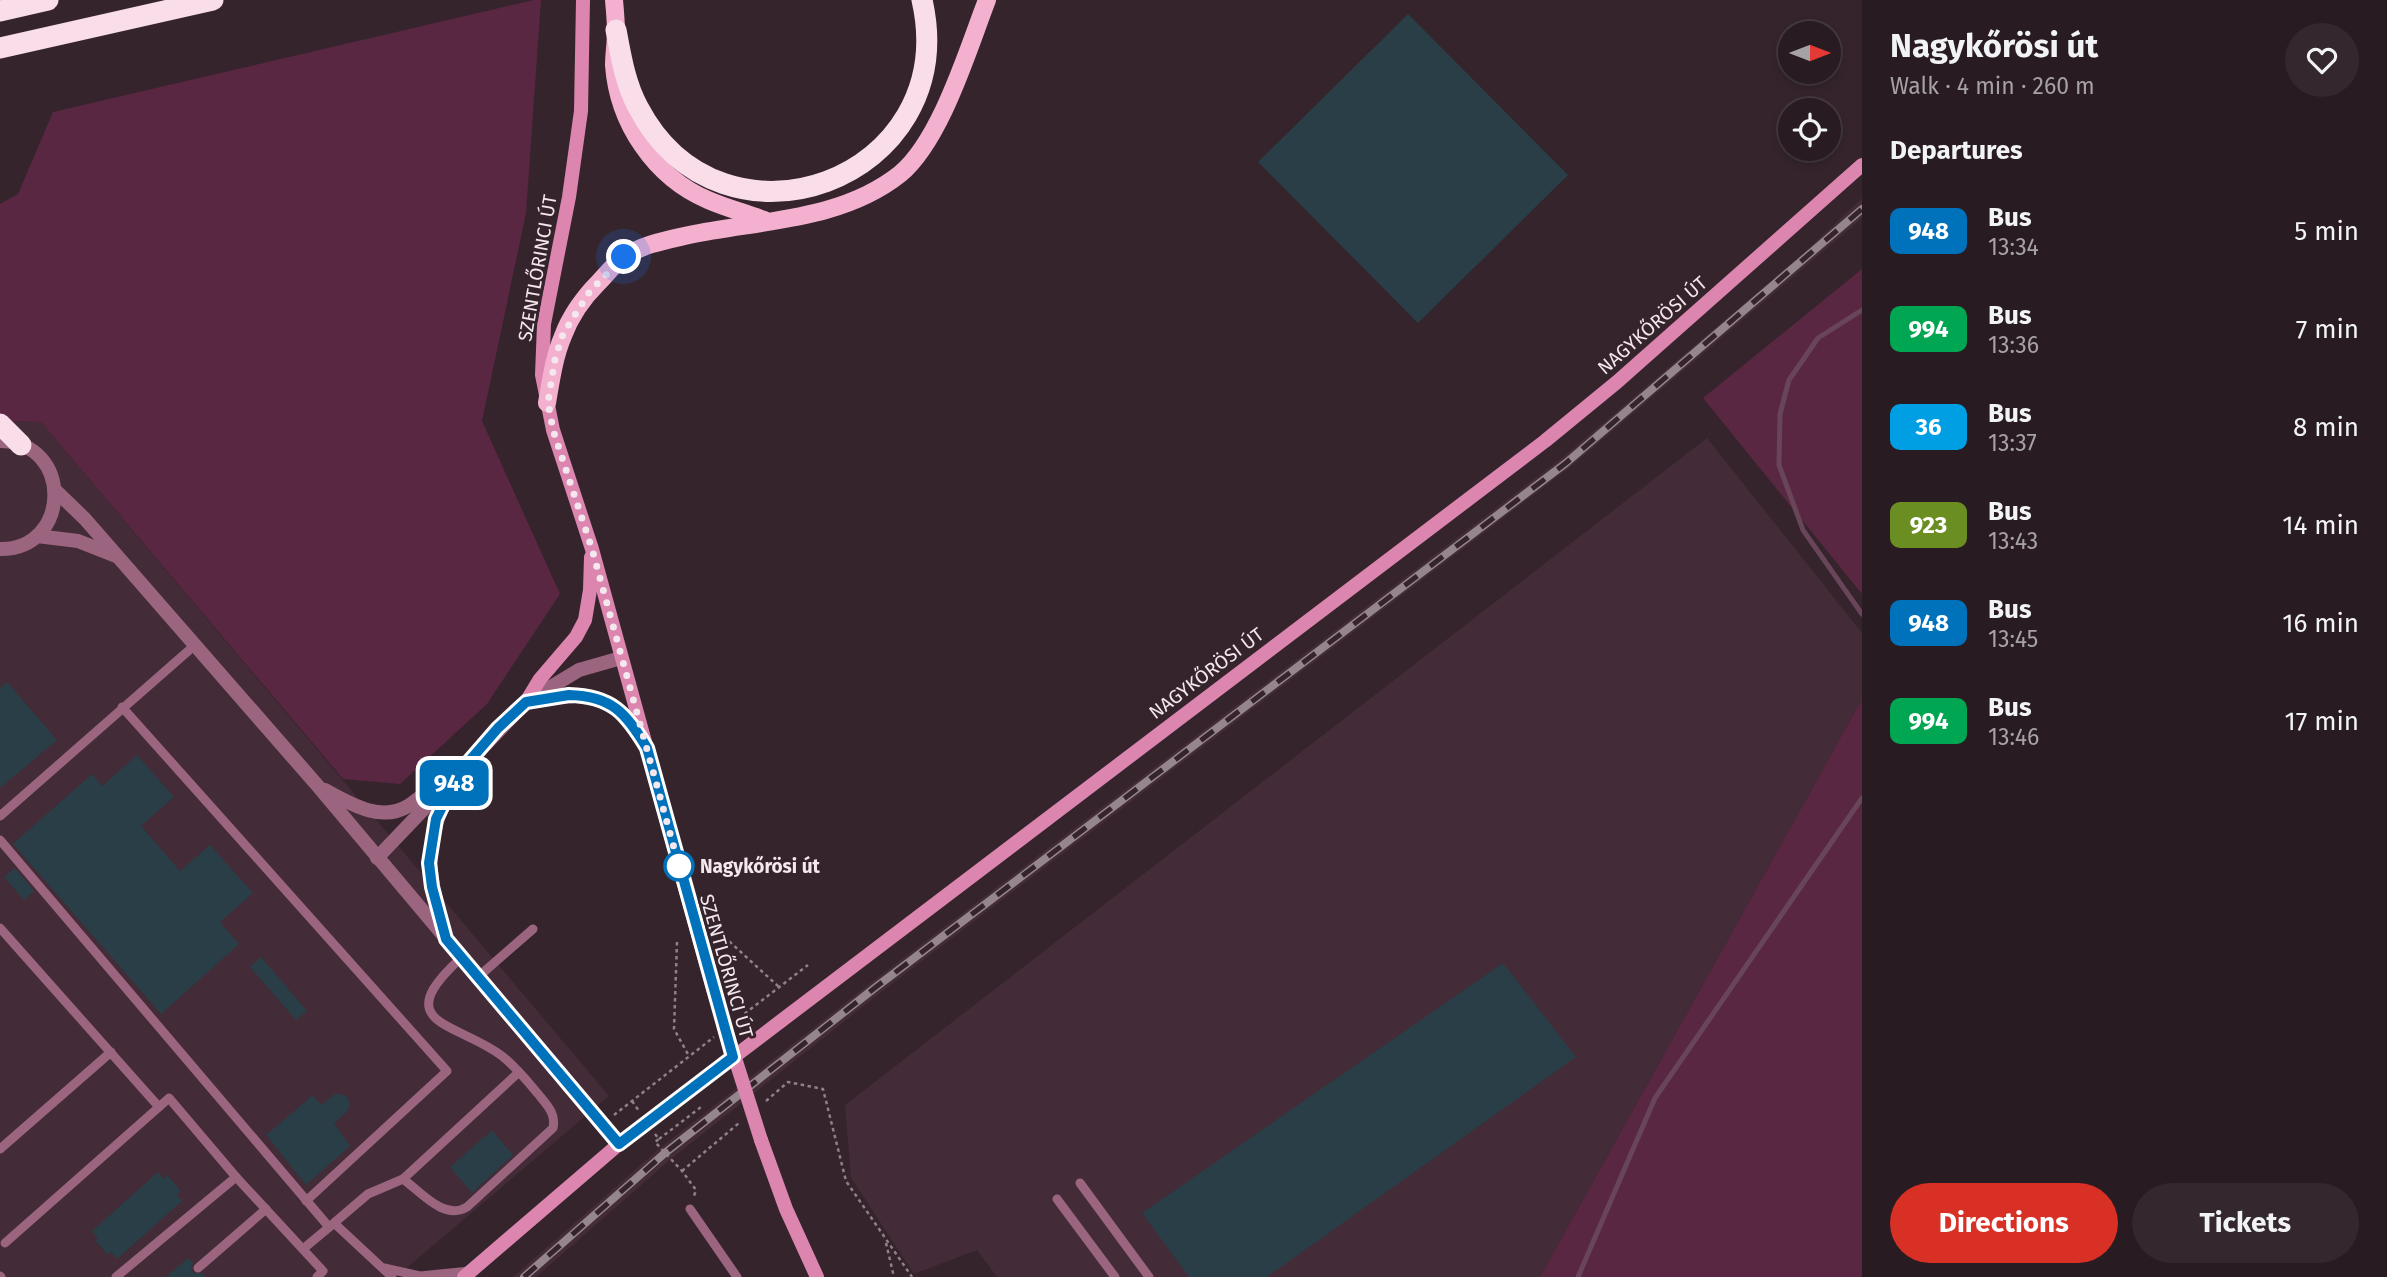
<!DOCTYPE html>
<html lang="en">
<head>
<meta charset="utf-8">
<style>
	body { margin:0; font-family:"Fira Sans",sans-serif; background:#34282e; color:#f1f3f6; height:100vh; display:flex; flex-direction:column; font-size:26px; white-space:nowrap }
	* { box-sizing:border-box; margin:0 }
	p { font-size:23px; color:#a5a1a5 }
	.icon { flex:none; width:38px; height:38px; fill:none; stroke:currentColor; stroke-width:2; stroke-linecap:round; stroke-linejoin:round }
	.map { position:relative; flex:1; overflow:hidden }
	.details { display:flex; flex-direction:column; background:#281b21; width:525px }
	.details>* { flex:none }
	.badge { padding:0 14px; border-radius:10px; font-size:24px; line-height:46px }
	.needle { width:46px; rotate:90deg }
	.tools { position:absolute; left:1778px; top:21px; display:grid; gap:14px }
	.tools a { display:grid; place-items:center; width:63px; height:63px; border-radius:50%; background:#281b21; box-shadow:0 4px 10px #0003,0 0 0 2px #44393f; font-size:35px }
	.you { position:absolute; width:35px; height:35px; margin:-18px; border:5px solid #fff; border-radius:50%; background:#1a73e8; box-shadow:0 0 0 10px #1a73e833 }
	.map>.badge { position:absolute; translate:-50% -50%; box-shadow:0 0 0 4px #fff }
	h2 { padding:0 28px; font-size:26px; line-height:63px }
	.round { display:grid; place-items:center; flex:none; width:74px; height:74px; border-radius:37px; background:#34282e }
	.summary { display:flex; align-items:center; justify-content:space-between; height:119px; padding:0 28px }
	h1 { font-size:33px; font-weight:700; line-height:52px }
	.primary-button { display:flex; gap:14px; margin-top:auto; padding:14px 28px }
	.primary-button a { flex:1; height:80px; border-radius:42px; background:#d93025; color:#fff; font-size:28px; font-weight:700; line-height:80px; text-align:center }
	.primary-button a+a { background:#34282e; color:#f1f3f6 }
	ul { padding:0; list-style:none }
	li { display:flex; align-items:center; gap:21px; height:98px; padding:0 28px }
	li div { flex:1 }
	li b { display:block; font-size:26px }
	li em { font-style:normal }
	li .badge { min-width:77px; font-weight:700; text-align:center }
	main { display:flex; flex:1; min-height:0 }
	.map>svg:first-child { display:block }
	.built { fill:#432b37 }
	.green { fill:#5a2742 }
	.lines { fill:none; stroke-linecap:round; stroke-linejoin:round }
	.stream { stroke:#694559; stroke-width:5 }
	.building { fill:#293e46 }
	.path { stroke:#908188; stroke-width:2.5; stroke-dasharray:3.5 3.5; stroke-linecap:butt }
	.service { stroke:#9b657f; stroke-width:9 }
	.minor { stroke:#9b657f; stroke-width:14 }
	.secondary { stroke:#db85af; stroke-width:14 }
	.primary { stroke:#f3b0cf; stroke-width:18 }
	.motorway { stroke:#f9dde9; stroke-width:21 }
	.rail-casing { stroke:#95868d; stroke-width:8 }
	.rail { stroke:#35242c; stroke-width:5; stroke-dasharray:16; stroke-linecap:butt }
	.secondary-bridge { stroke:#db85af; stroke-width:14 }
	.line-casing { stroke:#fff; stroke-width:16 }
	.line { stroke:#0072bc; stroke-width:10 }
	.walk { stroke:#f4e7ed; stroke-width:7; stroke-dasharray:0 12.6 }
	.stop-dot { fill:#fff; stroke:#0072bc; stroke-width:3.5 }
	.labels { text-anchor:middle; stroke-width:6; stroke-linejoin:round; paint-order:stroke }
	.street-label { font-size:19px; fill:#f4e7ed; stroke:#35242c }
	.stop-label { font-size:19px; font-weight:bold; fill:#f4e7ed; stroke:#35242c; text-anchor:start }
</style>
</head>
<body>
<main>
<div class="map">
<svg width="1862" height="1277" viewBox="0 0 1862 1277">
	<rect width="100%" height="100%" fill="#35242c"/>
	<g class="built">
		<polygon points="1862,198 1862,218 1569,468 880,993 671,1159 536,1277 513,1277 660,1148 873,981 1562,458 1807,250"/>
		<polygon points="0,421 41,422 609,1096 396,1277 0,1277"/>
		<polygon points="1707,438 1862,633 1862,699 1540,1277 997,1277 977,1250 914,1274 851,1178 845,1105"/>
	</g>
	<g class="green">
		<polygon points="534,0 541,0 526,213 482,421 560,594 487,704 400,784 343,779 41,422 0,421 0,204 18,194 53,112"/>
		<polygon points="1862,269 1862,594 1703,398"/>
		<polygon points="1862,699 1862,1277 1540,1277"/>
	</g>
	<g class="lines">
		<g class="stream">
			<polyline points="1862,310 1818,338 1789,380 1780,414 1779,465 1803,530 1862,614"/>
			<polyline points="1578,1277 1655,1098 1862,798"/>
		</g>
	</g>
	<g class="building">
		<polygon points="1408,14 1568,175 1418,323 1258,162"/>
		<polygon points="7,682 57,740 0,788 0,688"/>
		<polygon points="137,755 174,797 141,826 180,871 210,845 253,893 220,922 239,944 161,1014 13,844 92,774 102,786"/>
		<polygon points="15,868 34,891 24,900 4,877"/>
		<polygon points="261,957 307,1011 296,1020 250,967"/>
		<polygon points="1503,963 1576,1057 1267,1277 1189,1277 1142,1213"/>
		<polygon points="335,1094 341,1094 348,1098 350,1105 347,1112 334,1123 350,1146 306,1185 266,1135 313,1095 321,1105"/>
		<polygon points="492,1130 513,1155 472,1193 450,1167"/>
		<polygon points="158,1172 164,1179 167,1175 181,1191 177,1195 182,1201 117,1259 111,1252 108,1255 95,1240 98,1238 92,1231"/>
		<polygon points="188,1258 193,1263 191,1269 193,1273 202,1273 206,1277 166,1277"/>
	</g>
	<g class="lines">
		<g class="path">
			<polyline points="719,932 779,987"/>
			<polyline points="677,942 674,1029 689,1056"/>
			<polyline points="739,1018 808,965"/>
			<polyline points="632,1101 639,1111"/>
			<polyline points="766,1101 788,1082 823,1089 846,1181 912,1277"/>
			<polyline points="614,1115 714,1037"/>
			<polyline points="655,1134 659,1139 655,1142 682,1171 696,1190 694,1196"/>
			<polyline points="659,1139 701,1107"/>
			<polyline points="682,1171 739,1123"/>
			<polyline points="886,1243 894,1277"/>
		</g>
		<g class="service">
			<polyline points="122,707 447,1071 306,1201"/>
			<polyline points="0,816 195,645"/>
			<polyline points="0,840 329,1227"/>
			<polyline points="0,928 159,1107 169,1098 236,1177 323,1271 317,1277"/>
			<polyline points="478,977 533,929"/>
			<polyline points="0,1149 111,1052"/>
			<path d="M403,1179c18,13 41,42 64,28l86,-79c3,-14 -5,-22 -14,-33 -11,-13 -23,-28 -37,-39 -45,-34 -115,-31 -41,-98"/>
			<polyline points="1080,1183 1149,1277"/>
			<polyline points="1057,1199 1115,1277"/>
			<polyline points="690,1209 737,1277"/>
			<polyline points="5,1243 159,1107"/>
			<polyline points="303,1249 333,1224"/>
			<polyline points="198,1268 266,1209"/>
			<polyline points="384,1268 420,1276 470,1271"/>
			<polyline points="0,1276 1,1277"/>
			<polyline points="116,1277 236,1177"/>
			<polyline points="392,1277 334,1223 368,1194 403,1179 519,1072"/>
		</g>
		<g class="minor">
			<path d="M0,441c74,1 71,109 0,108"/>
			<polyline points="55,490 85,519 317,785 619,1144"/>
			<polyline points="37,536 78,541 116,556"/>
			<path d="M325,790c24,13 56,33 83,16 12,-8 23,-19 36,-25"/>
			<polyline points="377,858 526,702 579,670 621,658"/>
			<path d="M445,934c-18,-65 -23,-86 7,-149"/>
		</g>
		<g class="secondary">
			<polyline points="583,0 581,111 569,197 544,324 542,375 553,430 592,549 713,989"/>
			<polyline points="526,702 540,679 576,637 585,620 590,590 591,557"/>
			<path d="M526,702c48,-8 83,-16 113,32"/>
			<polyline points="761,1140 786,1209 817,1277"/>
			<polyline points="464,1277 619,1144 1545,441 1617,382 1862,165"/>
		</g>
		<g class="primary">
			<path d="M614,0c1,11 2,22 2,32 0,11 -2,22 -2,33 4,57 40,112 94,135 18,8 38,13 56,20"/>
			<path d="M547,403c4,-23 7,-46 16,-67 7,-19 21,-39 35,-53 8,-8 16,-19 26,-26 19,-13 43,-17 65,-22 71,-15 152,-14 211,-61 41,-34 68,-125 87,-174"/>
		</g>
		<g class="motorway">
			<polyline points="0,11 48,0"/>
			<path d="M616,30c5,26 9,53 22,77 84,161 325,73 284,-107"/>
			<polyline points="0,48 213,0"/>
			<polyline points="0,424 21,445"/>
		</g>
		<defs>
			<polyline id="rail" points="524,1277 665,1153 876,987 1566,463 1862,209"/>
		</defs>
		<use href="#rail" class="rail-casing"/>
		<use href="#rail" class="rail"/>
		<polyline class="secondary-bridge" points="713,989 761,1140"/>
	</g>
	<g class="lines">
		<defs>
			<path id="line" d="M569,695c43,1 57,18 78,53l86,309 -114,87 -173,-205 -14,-52 -3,-24 7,-44 22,-45 40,-46 28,-26z"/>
		</defs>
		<use href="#line" class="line-casing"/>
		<use href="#line" class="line"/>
		<polyline class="walk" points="624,257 590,291 563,334 555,359 548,402 553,430 592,549 679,866"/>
	</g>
	<circle class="stop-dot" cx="679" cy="866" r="14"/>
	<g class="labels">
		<g class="street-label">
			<text transform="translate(537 268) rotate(-80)" y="7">SZENTLŐRINCI ÚT</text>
			<text transform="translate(1652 325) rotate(-41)" y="7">NAGYKŐRÖSI ÚT</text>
			<text transform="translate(1206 673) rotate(-37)" y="7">NAGYKŐRÖSI ÚT</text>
			<text transform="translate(727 966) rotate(74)" y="7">SZENTLŐRINCI ÚT</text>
		</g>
		<g class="stop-label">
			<text x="700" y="873">Nagykőrösi út</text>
		</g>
	</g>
</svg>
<div class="tools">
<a><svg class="needle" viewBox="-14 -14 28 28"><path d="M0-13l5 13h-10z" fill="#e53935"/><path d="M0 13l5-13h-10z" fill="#a5a1a5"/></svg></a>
<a><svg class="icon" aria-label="locate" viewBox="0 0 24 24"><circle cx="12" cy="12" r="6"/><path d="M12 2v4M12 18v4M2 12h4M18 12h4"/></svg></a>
</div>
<div class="you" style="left:624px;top:257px"></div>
<b class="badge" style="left:454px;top:783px;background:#0072bc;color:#fff">948</b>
</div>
<section class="details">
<div class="summary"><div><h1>Nagykőrösi út</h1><p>Walk · 4 min · 260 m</p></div><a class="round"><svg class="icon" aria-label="heart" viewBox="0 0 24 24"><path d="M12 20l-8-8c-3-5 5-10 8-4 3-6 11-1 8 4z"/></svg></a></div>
<h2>Departures</h2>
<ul>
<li><span class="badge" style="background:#0072bc;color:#fff">948</span><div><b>Bus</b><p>13:34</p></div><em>5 min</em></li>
<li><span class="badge" style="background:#00a651;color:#fff">994</span><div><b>Bus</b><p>13:36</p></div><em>7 min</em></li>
<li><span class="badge" style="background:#009ee3;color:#fff">36</span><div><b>Bus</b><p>13:37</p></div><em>8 min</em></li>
<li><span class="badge" style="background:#6b8e23;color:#fff">923</span><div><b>Bus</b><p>13:43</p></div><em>14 min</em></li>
<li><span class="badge" style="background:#0072bc;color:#fff">948</span><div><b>Bus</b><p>13:45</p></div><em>16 min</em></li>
<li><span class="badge" style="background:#00a651;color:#fff">994</span><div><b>Bus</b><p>13:46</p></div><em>17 min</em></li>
</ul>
<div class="primary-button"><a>Directions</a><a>Tickets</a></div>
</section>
</main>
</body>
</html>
